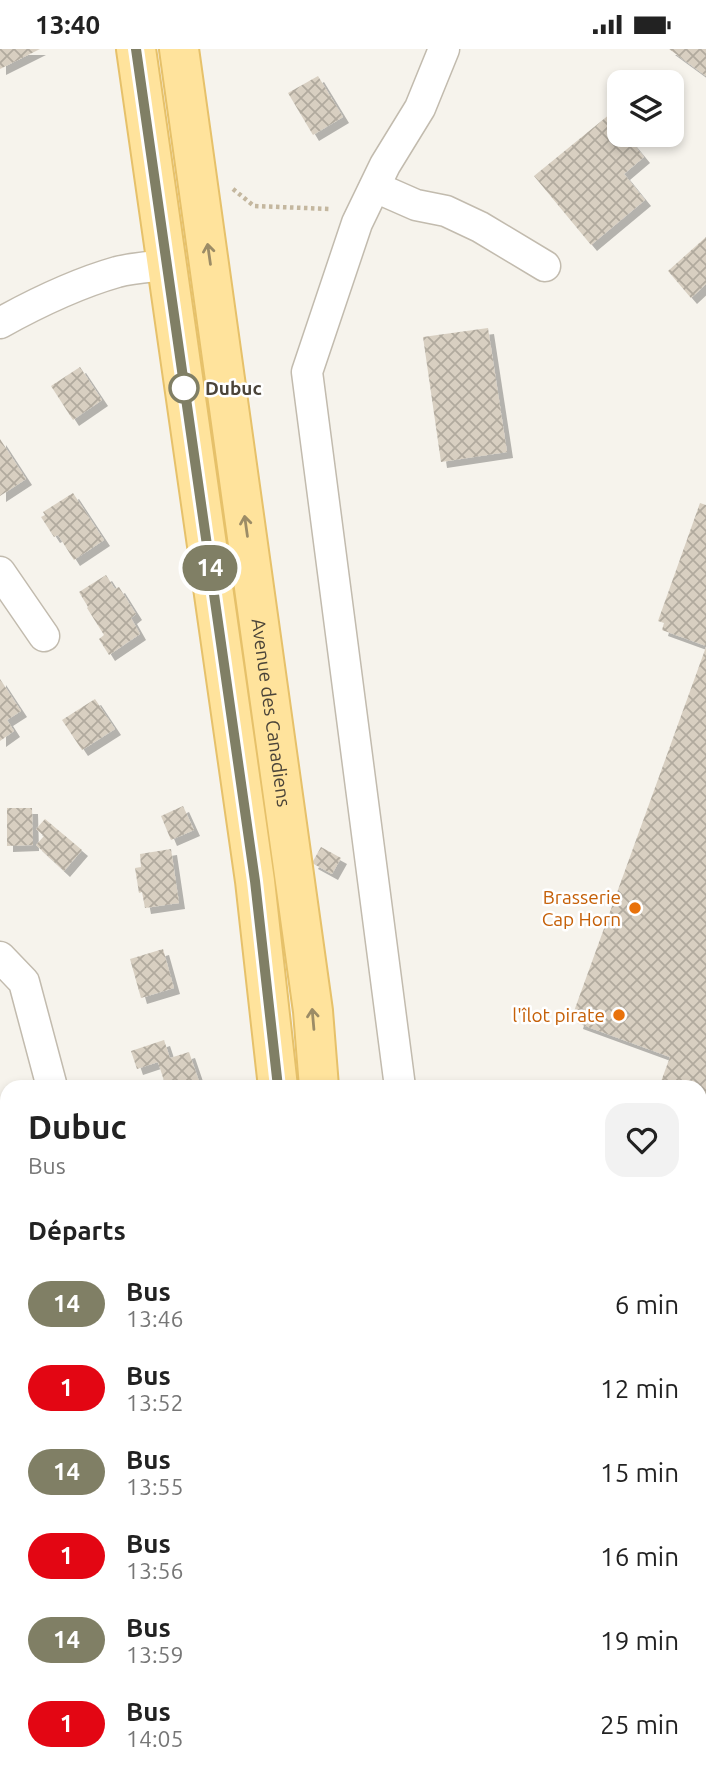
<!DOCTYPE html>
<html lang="fr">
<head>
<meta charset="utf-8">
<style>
	body { margin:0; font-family:Ubuntu,sans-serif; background:#f2f2f2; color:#222; height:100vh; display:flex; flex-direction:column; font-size:26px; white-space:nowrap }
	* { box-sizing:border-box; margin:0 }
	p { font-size:23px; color:#767676 }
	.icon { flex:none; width:38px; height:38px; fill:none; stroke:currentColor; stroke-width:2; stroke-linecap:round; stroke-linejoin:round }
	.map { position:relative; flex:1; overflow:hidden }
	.side { position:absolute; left:0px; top:1031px; width:707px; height:702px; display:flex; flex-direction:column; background:#fff; border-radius:21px 21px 0 0; box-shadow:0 4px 10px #0003 }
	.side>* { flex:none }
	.badge { padding:0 14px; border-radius:23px; font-size:24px; line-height:46px }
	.controls { position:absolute; left:607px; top:21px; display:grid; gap:14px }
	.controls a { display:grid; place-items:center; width:77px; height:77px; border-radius:14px; background:#fff; box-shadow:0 4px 10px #0003; font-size:35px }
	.map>.badge { position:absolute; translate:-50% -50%; box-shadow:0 0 0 4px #fff }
	h2 { padding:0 28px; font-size:26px; line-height:63px }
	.round { display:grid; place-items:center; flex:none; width:74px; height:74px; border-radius:21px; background:#f2f2f2 }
	.overview { display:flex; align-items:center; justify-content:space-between; height:119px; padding:0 28px }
	h1 { font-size:33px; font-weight:600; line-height:52px }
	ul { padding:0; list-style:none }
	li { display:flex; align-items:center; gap:21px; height:84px; padding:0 28px }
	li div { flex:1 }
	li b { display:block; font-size:26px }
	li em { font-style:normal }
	li .badge { min-width:77px; font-weight:700; text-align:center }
	.status { display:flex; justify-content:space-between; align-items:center; height:49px; padding:0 35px; background:#fff; direction:ltr }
	.status svg { height:19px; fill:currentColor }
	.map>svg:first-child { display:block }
	.building { fill:url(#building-cross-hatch); filter:url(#shadow) }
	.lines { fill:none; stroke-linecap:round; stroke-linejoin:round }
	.minor-casing { stroke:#c2bbae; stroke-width:33 }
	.major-casing { stroke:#e6c16a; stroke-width:42 }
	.path { stroke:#c4b79f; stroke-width:4.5; stroke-dasharray:3.5 3.5; stroke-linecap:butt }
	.minor { stroke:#fff; stroke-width:30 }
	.major { stroke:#ffe39c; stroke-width:38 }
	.oneway { stroke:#9c8c66 }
	.line-casing { stroke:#fff; stroke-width:16 }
	.line { stroke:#807f65; stroke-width:10 }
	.stop-dot { fill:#fff; stroke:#807f65; stroke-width:3.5 }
	.food-dot { fill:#e8710a; stroke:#fff; stroke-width:2.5 }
	.labels { text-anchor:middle; stroke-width:5; stroke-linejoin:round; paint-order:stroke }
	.stop-label { font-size:19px; font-weight:bold; fill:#4b4439; stroke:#fff; text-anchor:start }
	.street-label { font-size:19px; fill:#4b4439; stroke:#fff }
	.food-label { font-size:19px; fill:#c56008; stroke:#fff; text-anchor:end }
</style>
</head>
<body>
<div class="status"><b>13:40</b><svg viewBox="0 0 49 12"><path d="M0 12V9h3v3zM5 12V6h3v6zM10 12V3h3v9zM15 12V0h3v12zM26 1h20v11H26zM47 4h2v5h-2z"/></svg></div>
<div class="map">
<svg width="706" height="1731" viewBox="0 0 706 1731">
	<defs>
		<pattern id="building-cross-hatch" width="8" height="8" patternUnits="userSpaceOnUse" patternTransform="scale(1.75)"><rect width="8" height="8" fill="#d8cfc1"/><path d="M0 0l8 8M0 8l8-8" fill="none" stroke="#b1aa9e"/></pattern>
		<filter id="shadow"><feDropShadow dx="6" dy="6" stdDeviation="0" flood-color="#0004"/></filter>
	</defs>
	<rect width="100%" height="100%" fill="#f6f3ec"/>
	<g class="building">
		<polygon points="0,0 40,0 0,20"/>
		<polygon points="669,0 706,0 706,27"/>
		<polygon points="318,27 343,68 313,86 288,44"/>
		<polygon points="610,65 620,78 620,86 626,86 644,108 624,125 645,151 591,196 534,127"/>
		<polygon points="706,188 706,235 691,249 668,222"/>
		<polygon points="488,279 507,403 441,413 423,288"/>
		<polygon points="80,318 102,351 73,371 51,337"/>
		<polygon points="0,390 26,430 0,447"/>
		<polygon points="73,444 104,491 74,511 58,486 54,488 41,468 45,466 43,463"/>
		<polygon points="700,454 706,456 706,597 662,581 664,574 658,572"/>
		<polygon points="106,526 115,540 119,538 136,565 131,569 140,585 109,606 99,590 104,586 87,559 88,558 79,543"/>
		<polygon points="706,598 706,1135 700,1132 700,1038 659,1038 670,1008 577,974 579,967 573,965"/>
		<polygon points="0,630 21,662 7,671 14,682 0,692"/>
		<polygon points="95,650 115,680 82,701 62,671"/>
		<polygon points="183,757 194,781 171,791 161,767"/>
		<polygon points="7,759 32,759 33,796 7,797"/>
		<polygon points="45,770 82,801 64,822 36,796 44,787 36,780"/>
		<polygon points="321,798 341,809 332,825 312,814"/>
		<polygon points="171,800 179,854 145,859 142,843 139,844 135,819 141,818 140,805"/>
		<polygon points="163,900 174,939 141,949 130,910"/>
		<polygon points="164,991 170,1009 189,1003 201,1038 166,1038 158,1013 137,1020 131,1002"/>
		<polygon points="7,1095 7,1142 0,1133 0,1100"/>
		<polygon points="4,1241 7,1243 7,1297 0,1299 0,1242"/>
		<polygon points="0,1536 3,1541 7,1538 7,1628 0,1633"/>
	</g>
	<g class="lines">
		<defs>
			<g id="minor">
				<polyline points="375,138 416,156 446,162 480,178 545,217"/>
				<path d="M0,274c38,-21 75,-39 117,-51 16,-4 33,-5 49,-7"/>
				<polyline points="0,523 44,587"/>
				<polyline points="0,908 24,933 52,1038"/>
				<polyline points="400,1038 307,323 357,174 385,116 420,59 444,0"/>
				<polyline points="700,1560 706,1559"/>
				<polyline points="0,1715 7,1711"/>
				<polyline points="531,1726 533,1731"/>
			</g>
			<g id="major">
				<polyline points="136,0 255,832 278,1038"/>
				<path id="s1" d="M179,0l134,962 6,76"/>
				<polyline points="314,1726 315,1731"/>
				<polyline points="377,1726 378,1731"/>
				<polyline points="274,1731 274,1726"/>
			</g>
		</defs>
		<use href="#minor" class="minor-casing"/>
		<use href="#major" class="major-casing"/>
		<polyline class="path" points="233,140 254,157 330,160"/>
		<use href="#minor" class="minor"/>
		<use href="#major" class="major"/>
	</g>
	<defs><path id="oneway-shaft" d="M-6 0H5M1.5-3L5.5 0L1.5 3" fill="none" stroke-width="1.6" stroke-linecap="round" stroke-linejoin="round" transform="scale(1.75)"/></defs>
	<g class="oneway">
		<use href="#oneway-shaft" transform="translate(209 205) rotate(-98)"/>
		<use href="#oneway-shaft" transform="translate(246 477) rotate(-98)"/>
		<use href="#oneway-shaft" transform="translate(313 970) rotate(-95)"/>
	</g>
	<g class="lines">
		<defs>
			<polyline id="line" points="136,0 255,832 278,1038"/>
		</defs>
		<use href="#line" class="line-casing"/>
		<use href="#line" class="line"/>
	</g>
	<circle class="stop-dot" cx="184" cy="339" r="14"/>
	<g class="food-dot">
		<circle cx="635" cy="859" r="7"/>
		<circle cx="619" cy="966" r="7"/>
	</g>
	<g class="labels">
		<g class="stop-label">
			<text x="205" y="346">Dubuc</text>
		</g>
		<g class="street-label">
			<text dy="7" stroke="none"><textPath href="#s1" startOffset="670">Avenue des Canadiens</textPath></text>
		</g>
		<g class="food-label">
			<text x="621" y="855">Brasserie<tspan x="621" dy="22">Cap Horn</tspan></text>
			<text x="605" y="973">l'îlot pirate</text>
		</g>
	</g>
</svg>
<div class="controls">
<a><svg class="icon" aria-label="layers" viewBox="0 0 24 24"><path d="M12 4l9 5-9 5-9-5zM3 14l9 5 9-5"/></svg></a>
</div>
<b class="badge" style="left:210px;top:519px;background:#807f65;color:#fff">14</b>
<section class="side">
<div class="overview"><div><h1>Dubuc</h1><p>Bus</p></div><a class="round"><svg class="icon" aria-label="heart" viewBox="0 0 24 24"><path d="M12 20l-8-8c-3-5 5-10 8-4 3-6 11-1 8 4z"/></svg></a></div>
<h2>Départs</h2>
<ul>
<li><span class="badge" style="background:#807f65;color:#fff">14</span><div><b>Bus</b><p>13:46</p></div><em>6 min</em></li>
<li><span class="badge" style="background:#e30613;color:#fff">1</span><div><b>Bus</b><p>13:52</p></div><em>12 min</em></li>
<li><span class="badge" style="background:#807f65;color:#fff">14</span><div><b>Bus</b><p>13:55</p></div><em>15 min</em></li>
<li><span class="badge" style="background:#e30613;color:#fff">1</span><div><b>Bus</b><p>13:56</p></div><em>16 min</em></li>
<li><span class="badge" style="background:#807f65;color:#fff">14</span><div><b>Bus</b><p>13:59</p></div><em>19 min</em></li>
<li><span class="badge" style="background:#e30613;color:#fff">1</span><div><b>Bus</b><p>14:05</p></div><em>25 min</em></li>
</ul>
</section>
</div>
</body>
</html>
